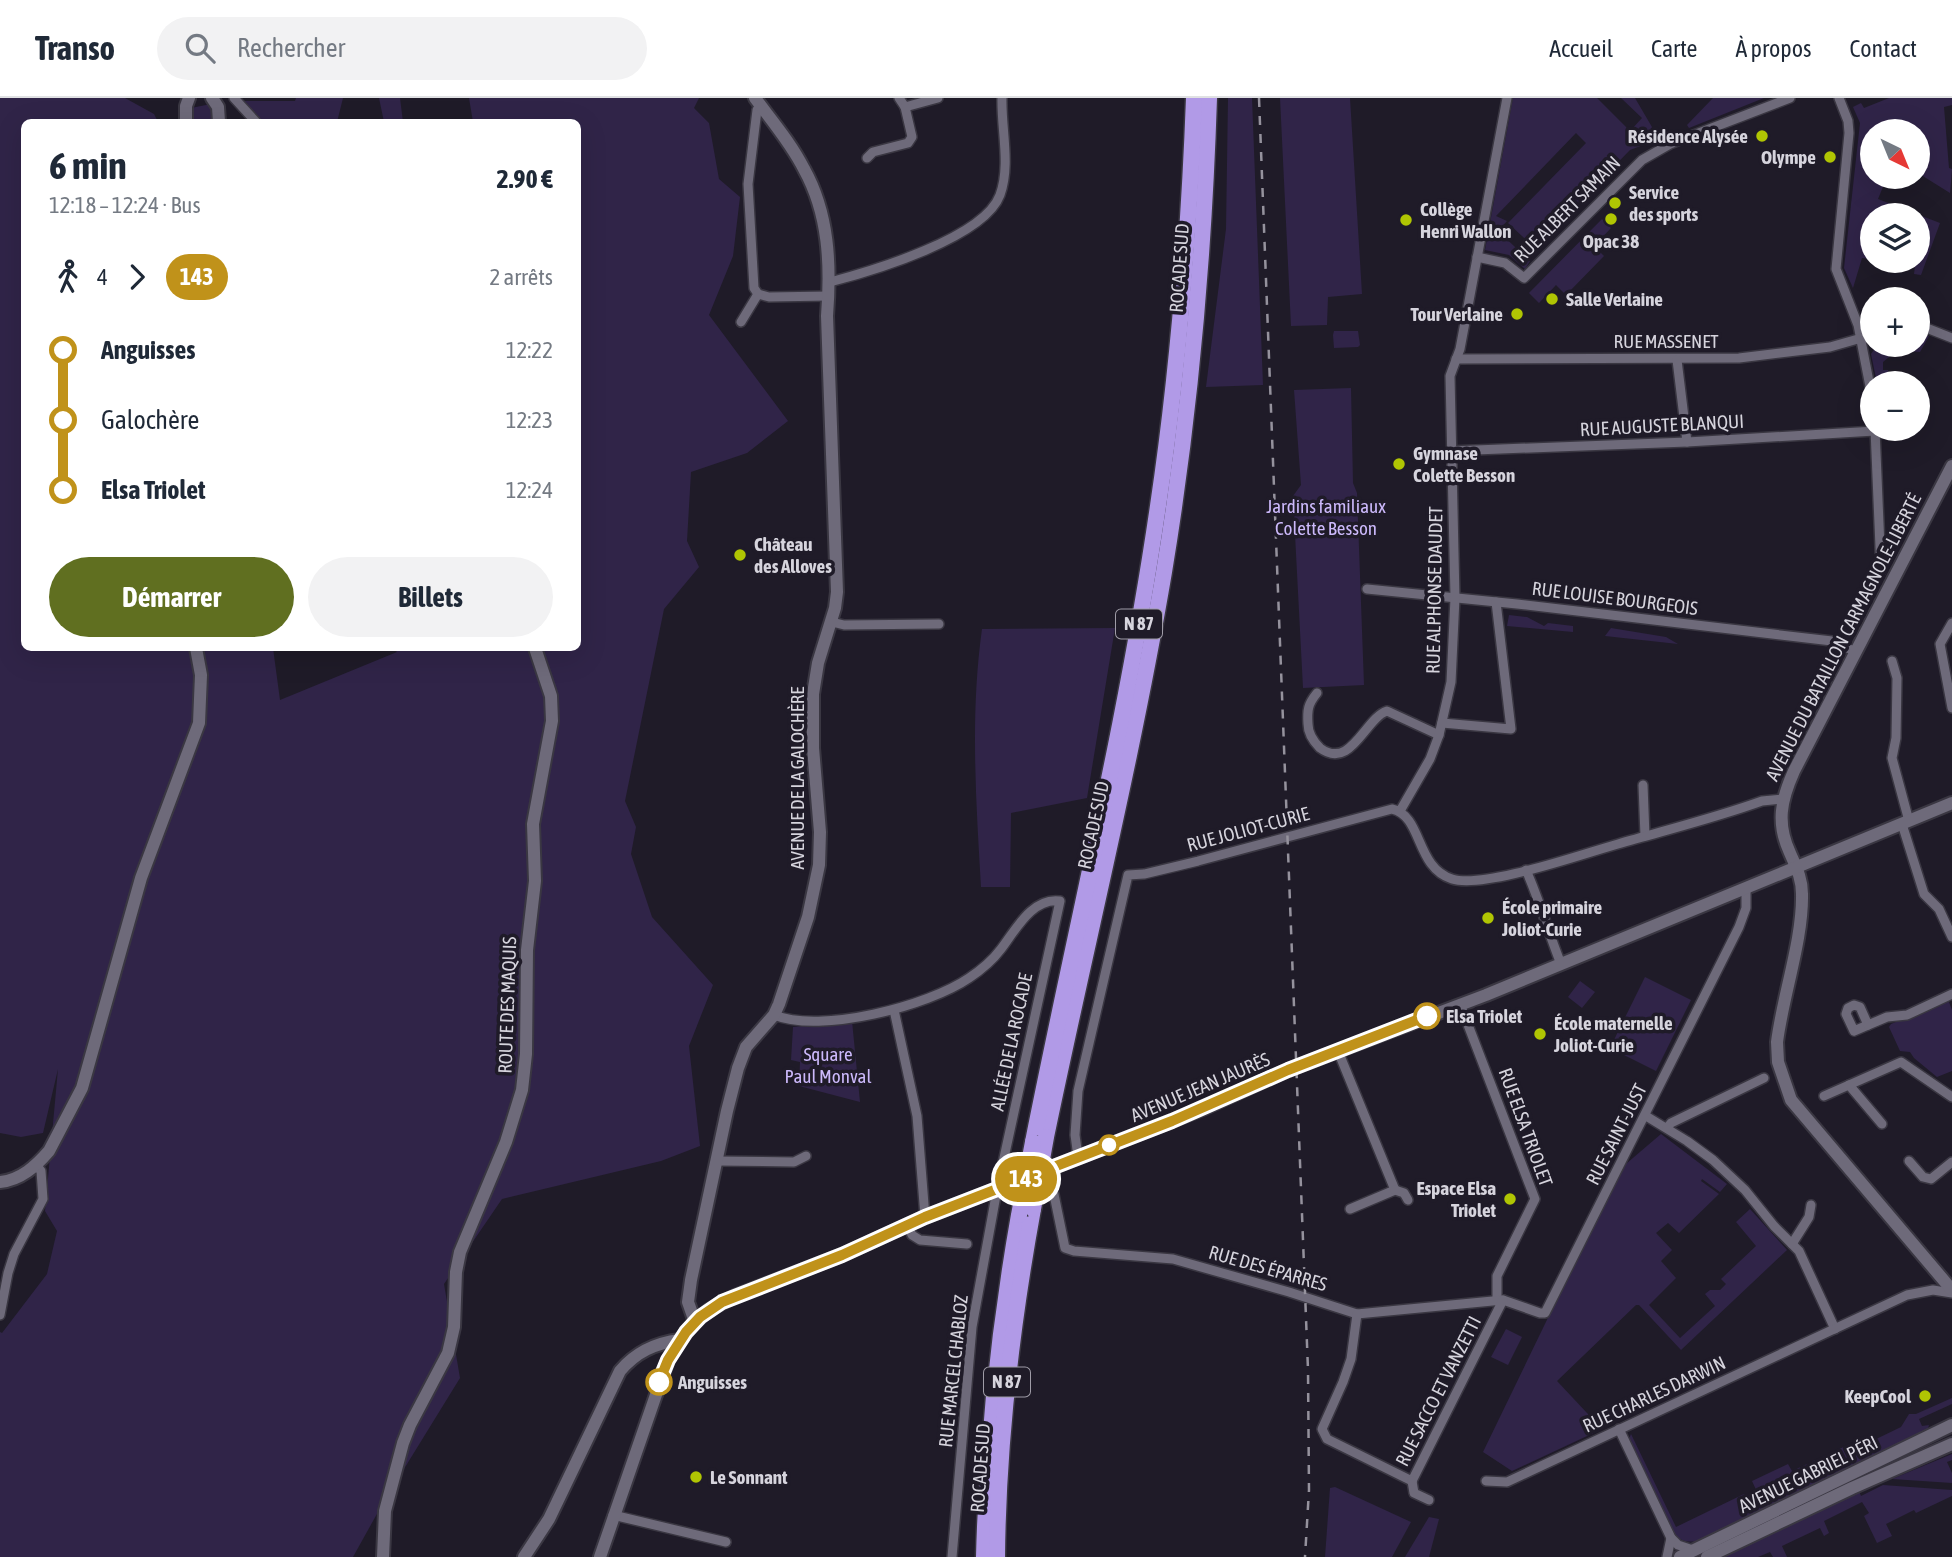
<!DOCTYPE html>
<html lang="fr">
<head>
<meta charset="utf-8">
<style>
	body { margin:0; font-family:"Asap Condensed",sans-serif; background:#f2f2f3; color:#1f2937; height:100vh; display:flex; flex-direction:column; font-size:26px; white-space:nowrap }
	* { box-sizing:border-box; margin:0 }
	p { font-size:23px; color:#747a83 }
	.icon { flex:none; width:38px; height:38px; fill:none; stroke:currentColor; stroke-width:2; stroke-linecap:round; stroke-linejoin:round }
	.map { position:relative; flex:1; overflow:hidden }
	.sheet { position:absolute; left:21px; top:21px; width:560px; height:532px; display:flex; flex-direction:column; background:#fff; border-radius:10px; box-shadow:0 7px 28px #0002 }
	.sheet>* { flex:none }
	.badge { padding:0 14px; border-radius:23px; font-size:24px; line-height:46px }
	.needle { width:46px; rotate:137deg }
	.tools { position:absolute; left:1860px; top:21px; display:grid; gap:14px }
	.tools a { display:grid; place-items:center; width:70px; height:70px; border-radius:50%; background:#fff; box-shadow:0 7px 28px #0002; font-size:35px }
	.map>.badge { position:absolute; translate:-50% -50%; box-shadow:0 0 0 4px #fff }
	.legs { display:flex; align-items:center; gap:10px; height:77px; padding:0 28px; font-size:23px }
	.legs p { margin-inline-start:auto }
	.headline { display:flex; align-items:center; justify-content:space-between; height:119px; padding:0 28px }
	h1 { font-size:38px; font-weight:700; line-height:52px }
	.primary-button { display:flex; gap:14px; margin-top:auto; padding:14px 28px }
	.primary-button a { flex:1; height:80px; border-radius:42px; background:#606f20; color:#fff; font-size:28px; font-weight:700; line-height:80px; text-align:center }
	.primary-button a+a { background:#f2f2f3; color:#1f2937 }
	ul { padding:0 28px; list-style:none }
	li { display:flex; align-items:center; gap:24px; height:70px; font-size:26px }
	li i { display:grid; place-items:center; width:10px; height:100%; margin:0 9px; background:currentColor }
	li i::after { content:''; width:18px; height:18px; margin:-9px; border:5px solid; border-radius:50%; background:#fff }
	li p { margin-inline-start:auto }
	li:first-child i { background:linear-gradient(#0000 50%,currentColor 0) }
	li:last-child i { background:linear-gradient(currentColor 50%,#0000 0) }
	header { display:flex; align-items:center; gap:42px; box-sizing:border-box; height:98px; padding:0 35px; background:#fff; border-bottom:2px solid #e0e1e3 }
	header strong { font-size:33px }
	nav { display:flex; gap:38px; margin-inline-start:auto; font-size:24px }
	.search { width:490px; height:63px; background:#f2f2f3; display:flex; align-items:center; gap:18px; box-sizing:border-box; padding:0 24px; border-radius:38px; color:#747a83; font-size:26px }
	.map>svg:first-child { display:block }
	.green { fill:#302448 }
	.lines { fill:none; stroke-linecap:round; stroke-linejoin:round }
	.street-casing { stroke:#3a3742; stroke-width:12 }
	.secondary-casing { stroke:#3a3742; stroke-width:16 }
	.highway-casing { stroke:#3a3742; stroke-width:19 }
	.street { stroke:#6e6a7a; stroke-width:9 }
	.secondary { stroke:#6e6a7a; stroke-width:12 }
	.highway { stroke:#b19ae7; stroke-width:16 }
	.rail { stroke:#95929d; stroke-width:2.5; stroke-dasharray:9 9; stroke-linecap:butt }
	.highway-bridge-casing { stroke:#3a3742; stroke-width:19; stroke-linecap:butt }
	.highway-bridge { stroke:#b19ae7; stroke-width:16 }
	.line-1-casing { stroke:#fff; stroke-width:16 }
	.line-1 { stroke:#c0921a; stroke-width:10 }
	.poi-dot { fill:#b0c503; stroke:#1f1b28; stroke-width:2.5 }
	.stop-1-dot { fill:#fff; stroke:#c0921a; stroke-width:3.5 }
	.labels { text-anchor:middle; stroke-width:7; stroke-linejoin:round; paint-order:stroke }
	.shield { fill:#1f1b28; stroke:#9f9ca7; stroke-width:2 }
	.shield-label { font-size:18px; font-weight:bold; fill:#d6d4dd }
	.poi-label { font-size:19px; font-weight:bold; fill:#d6d4dd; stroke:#1f1b28; text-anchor:start }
	.street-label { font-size:19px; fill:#d6d4dd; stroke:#1f1b28 }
	.park-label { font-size:19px; fill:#ccb9fb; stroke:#1f1b28 }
	.stop-label { font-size:19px; font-weight:bold; fill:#d6d4dd; stroke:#1f1b28; text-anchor:start }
</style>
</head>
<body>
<header>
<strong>Transo</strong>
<div class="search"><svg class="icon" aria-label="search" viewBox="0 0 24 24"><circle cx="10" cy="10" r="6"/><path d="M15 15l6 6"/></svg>Rechercher</div>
<nav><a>Accueil</a><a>Carte</a><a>À propos</a><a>Contact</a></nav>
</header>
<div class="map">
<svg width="1952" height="1459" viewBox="0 0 1952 1459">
	<rect width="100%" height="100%" fill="#1f1b28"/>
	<g class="green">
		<polygon points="0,0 125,0 154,16 158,24 24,24 24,550 273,550 280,602 397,554 393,550 578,550 578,24 473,24 469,0 699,0 694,10 709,25 719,81 740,99 733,158 709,217 788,323 747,355 691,374 687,443 699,469 664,511 625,703 636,729 631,756 652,819 713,887 689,948 700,1048 661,1063 502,1101 444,1186 460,1280 383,1405 353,1459 0,1459 0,1234 2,1235 47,1176 57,1133 45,1113 58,971 43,1035 21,1039 0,1035"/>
		<polygon points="296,0 343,0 337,24 251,24 242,3 295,3"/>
		<polygon points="379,0 400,0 403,24 384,24"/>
		<polygon points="1228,0 1252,0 1263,287 1206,289 1226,131"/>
		<polygon points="1280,0 1350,0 1362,196 1328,199 1327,227 1291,228"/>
		<polygon points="1513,0 1597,0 1630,33 1642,20 1621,0 1635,0 1659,41 1630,52 1535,150 1508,125 1586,45 1576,35 1496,118 1507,123 1498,133 1530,163 1525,171 1509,157 1485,152"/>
		<polygon points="1713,0 1764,0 1689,30 1687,27"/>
		<polygon points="1889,0 1952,0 1952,7 1944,9 1949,70 1952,71 1950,95 1918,75 1918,33 1872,33 1872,79 1887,79 1878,101 1940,125 1921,177 1914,176 1915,168 1880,163 1918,163 1918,117 1872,117 1872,161 1862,160 1853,190 1844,170 1860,25 1853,9 1861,5 1864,10"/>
		<polygon points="211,6 213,24 191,24 191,10"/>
		<polygon points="1602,121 1611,130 1594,148 1604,158 1566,197 1556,187 1539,205 1529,195"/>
		<polygon points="1334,233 1358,233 1360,247 1358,249 1334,250 1333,237"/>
		<polygon points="1918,237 1929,238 1920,254 1906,253 1906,249 1895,249 1894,255 1883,264 1883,272 1888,272 1888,285 1877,285 1871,256 1877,247 1918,247"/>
		<polygon points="1351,290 1353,385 1357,395 1364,587 1303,590 1293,398 1301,387 1294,292"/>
		<polygon points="1509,517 1527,519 1544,528 1548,525 1573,528 1573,534 1507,528"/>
		<path d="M1115,530l-28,170 -76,15 -1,74h-29c-5,-86 -11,-172 1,-258z"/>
		<polygon points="1611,530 1666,539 1678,546 1605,538"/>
		<polygon points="1645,879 1691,902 1656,973 1610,950"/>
		<polygon points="1580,883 1595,894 1582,910 1568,899"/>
		<polygon points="1945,904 1949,904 1952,912 1952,973 1937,979 1914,960 1910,954 1900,953 1889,929 1891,926"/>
		<polygon points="852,923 860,1004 799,988 800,964 791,962 793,929"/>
		<polygon points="1661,1036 1727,1086 1720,1094 1702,1081 1701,1083 1719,1096 1679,1135 1668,1125 1656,1135 1672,1152 1661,1163 1676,1180 1649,1207 1680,1240 1715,1208 1705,1196 1710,1192 1720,1192 1726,1186 1721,1181 1756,1148 1736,1124 1750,1111 1787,1152 1681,1252 1639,1207 1636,1207 1557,1283 1602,1331 1512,1373 1483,1354 1620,1071"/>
		<polygon points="1506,1231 1522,1239 1508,1267 1491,1259"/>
		<path d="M1952,1300v6l-33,15 3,7 7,-1 -2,6 -223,109c-7,1 -15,3 -22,0 -20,-9 -44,-79 -53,-101l2,-5 45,93 68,-33 7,3 7,-3 -6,-13 36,-17 4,7 75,-35 5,5 29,-14 8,-13h7z"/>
		<polygon points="1952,1356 1952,1362 1947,1364 1952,1375 1952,1385 1892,1381"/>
		<polygon points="1883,1387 1952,1392 1952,1398 1916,1415 1914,1412 1886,1426 1892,1438 1877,1445 1864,1418 1869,1415 1862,1404 1824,1423 1829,1435 1824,1438 1820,1430 1782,1448 1787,1459 1773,1459 1770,1454 1758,1459 1722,1459 1843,1400 1859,1393 1861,1398"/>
		<polygon points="1335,1389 1411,1424 1392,1459 1325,1459 1330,1390"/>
		<polygon points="1429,1419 1439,1421 1429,1459 1405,1459"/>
	</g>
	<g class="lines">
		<defs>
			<g id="street">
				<polyline points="234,0 256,24"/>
				<polyline points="899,0 905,9 938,0"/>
				<polyline points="1839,0 1848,23 1849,35 1836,171 1858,227 1872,299"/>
				<polyline points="867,60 873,54 908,45 912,39 905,9"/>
				<polyline points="1477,159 1505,165 1524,180 1642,62 1670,46 1790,0"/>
				<path d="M830,184c42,-11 154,-44 170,-87 11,-30 1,-66 2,-97"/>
				<polyline points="758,196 754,190 748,86 757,12 760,8"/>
				<polyline points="758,196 769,199 829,198"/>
				<polyline points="741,224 758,196"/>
				<polyline points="1918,230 1929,231 1952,240"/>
				<polyline points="1456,261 1739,260 1830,249 1872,237"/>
				<polyline points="1677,262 1687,344"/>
				<polyline points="1875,331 1881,473"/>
				<polyline points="1450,353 1687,344 1875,333"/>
				<polyline points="1367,491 1517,506 1832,543 1856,554"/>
				<polyline points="832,524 844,527 939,526"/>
				<polyline points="1952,525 1940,546 1952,610"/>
				<polyline points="1892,563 1897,580 1896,640 1892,660 1909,723"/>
				<path d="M1317,595c-9,11 -10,17 -9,31 0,10 5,17 12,24 31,23 45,-30 67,-37l52,24"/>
				<polyline points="1442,625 1511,631 1496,504"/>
				<polyline points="1643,687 1645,738"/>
				<polyline points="1400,713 1430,661 1439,637 1451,584 1455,500 1450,278 1460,251 1507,0"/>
				<polyline points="1902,726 1924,796 1939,811 1952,839"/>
				<path d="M1526,772c14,31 22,62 35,94"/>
				<polyline points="1460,906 1535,1101 1497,1178 1497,1202"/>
				<polygon points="1854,907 1860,909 1868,927 1854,933 1846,916 1848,910"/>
				<polyline points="894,912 917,1018 925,1119"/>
				<path d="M774,917c47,19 154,-9 195,-37 12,-8 23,-17 32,-29 14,-18 31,-52 59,-48l-63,289 -25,137 -20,230"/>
				<polyline points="1868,927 1887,919 1907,917 1952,896"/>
				<polyline points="1338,953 1395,1092 1350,1111"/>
				<polyline points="1849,987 1882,1026"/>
				<polyline points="1824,998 1901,964 1952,999"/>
				<polyline points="1646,1018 1687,1043 1713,1062 1745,1092 1774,1128 1799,1153 1835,1231"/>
				<polyline points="1667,1030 1671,1025 1764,980"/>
				<path d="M1078,1059l-3,-22 3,-44 50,-216 16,-1 54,-13 194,-52c31,7 23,58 60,70 32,10 130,-25 166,-35 48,-14 97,-26 144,-43l20,-2"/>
				<polyline points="717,1063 794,1064 806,1058"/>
				<polyline points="1909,1063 1923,1079 1931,1081 1952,1064"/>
				<polyline points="1054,1069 1051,1082 1065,1150 1074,1153 1173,1161 1289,1194 1357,1216 1503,1202 1540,1215 1545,1215 1739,829 1746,810 1746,790"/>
				<polyline points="1395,1092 1404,1095 1408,1102"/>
				<polyline points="907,1126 912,1137 920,1142 967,1146"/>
				<polyline points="1792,1146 1809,1119 1811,1107"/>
				<polyline points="1357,1216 1351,1261 1343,1284 1322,1331 1327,1341 1412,1383"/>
				<polyline points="0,1217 8,1175 14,1156 43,1101 41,1073 36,1067"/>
				<polyline points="1619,1331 1671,1440 1678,1447 1693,1452"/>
				<polyline points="1412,1383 1503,1202"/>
				<polyline points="1412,1383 1414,1395 1429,1402"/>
				<polyline points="1486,1383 1507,1384 1907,1197 1933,1192 1952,1195"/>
				<polyline points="613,1417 726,1444"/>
				<polyline points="1667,1459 1671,1440"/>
			</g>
			<g id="secondary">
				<polyline points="212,0 218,9 219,24"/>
				<polyline points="186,24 186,8 189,0"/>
				<path d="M1952,368l-158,305c-13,29 -18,52 -4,82 6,14 12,25 12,41 1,45 -19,101 -25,148l1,20 13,38 161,190"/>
				<path d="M0,1084c21,-2 36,-16 49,-31l33,-63 59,-210 58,-155 2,-48 -5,-27"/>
				<path d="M695,1224l-7,-20 3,-22 36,-169 11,-43 8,-21 28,-32 5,-11 29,-87 11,-52 1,-33 -7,-84v-54l5,-31 17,-55 2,-16 -10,-276c4,-51 2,-102 -23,-147 -13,-26 -32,-48 -49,-71"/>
				<polyline points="383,1459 385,1413 403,1345 410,1327 448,1255 454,1229 456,1174 460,1154 506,1044 522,992 526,956 527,852 535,783 533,726 552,623 551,598 535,550"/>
				<path d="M524,1459l25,-38 71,-148c16,-19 35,-28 60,-31"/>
				<polyline points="600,1459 668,1262 680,1242 695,1224 709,1212 735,1198 842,1157 925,1119 1205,1010 1288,972 1486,897 1952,705"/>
				<polyline points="1680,1459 1952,1327"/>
				<polyline points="1707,1459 1852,1390 1952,1346"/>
			</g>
			<g id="highway">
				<path d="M1046,1039c39,-189 86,-376 118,-565 26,-157 40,-316 45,-474"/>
				<path d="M1033,1044c42,-212 94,-422 125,-636 20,-135 31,-272 36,-408"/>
				<path d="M984,1459c3,-115 15,-229 35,-342"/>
				<path d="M997,1459c1,-117 15,-233 36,-348"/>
			</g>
		</defs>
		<use href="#street" class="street-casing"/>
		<use href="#secondary" class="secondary-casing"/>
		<use href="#highway" class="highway-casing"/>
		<use href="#street" class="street"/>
		<use href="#secondary" class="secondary"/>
		<use href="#highway" class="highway"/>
		<polyline class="rail" points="1259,0 1308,1272 1309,1392 1305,1459"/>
		<defs>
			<g id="highway-bridge">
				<polyline points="1033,1111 1046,1039"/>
				<polyline points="1019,1117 1033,1044"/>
			</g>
		</defs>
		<use href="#highway-bridge" class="highway-bridge-casing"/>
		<use href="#highway-bridge" class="highway-bridge"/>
	</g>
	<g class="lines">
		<defs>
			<polyline id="line-1" points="659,1284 668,1262 686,1234 700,1219 722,1204 842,1157 925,1119 1172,1023 1288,972 1427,918"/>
		</defs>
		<use href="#line-1" class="line-1-casing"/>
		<use href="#line-1" class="line-1"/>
	</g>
	<g class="poi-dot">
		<circle cx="1762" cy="38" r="7"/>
		<circle cx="1830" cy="59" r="7"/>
		<circle cx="1615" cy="105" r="7"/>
		<circle cx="1611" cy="121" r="7"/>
		<circle cx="1406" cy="122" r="7"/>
		<circle cx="1552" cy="201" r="7"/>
		<circle cx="1517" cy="216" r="7"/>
		<circle cx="1399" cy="366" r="7"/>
		<circle cx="740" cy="457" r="7"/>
		<circle cx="1488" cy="820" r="7"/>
		<circle cx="1540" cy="936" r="7"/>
		<circle cx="1510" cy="1101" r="7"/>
		<circle cx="1925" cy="1298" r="7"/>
		<circle cx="696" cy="1379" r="7"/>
	</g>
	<g class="stop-1-dot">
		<circle cx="1427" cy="918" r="12"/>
		<circle cx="1109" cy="1047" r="9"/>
		<circle cx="659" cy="1284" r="12"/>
	</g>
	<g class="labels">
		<g class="shield">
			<rect x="1116" y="511.5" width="46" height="29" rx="5"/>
			<rect x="984" y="1269.5" width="46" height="29" rx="5"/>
		</g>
		<g class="shield-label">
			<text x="1139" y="532">N 87</text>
			<text x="1007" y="1290">N 87</text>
		</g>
		<g class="poi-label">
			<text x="1748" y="45" text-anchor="end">Résidence Alysée</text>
			<text x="1816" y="66" text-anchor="end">Olympe</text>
			<text x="1629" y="101">Service<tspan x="1629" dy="22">des sports</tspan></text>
			<text x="1420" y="118">Collège<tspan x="1420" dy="22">Henri Wallon</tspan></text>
			<text x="1611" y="150" text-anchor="middle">Opac 38</text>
			<text x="1566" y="208">Salle Verlaine</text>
			<text x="1503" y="223" text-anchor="end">Tour Verlaine</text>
			<text x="1413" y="362">Gymnase<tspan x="1413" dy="22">Colette Besson</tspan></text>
			<text x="754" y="453">Château<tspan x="754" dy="22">des Alloves</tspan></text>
			<text x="1502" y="816">École primaire<tspan x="1502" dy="22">Joliot-Curie</tspan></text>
			<text x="1554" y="932">École maternelle<tspan x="1554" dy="22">Joliot-Curie</tspan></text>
			<text x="1496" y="1097" text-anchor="end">Espace Elsa<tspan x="1496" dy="22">Triolet</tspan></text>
			<text x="1911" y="1305" text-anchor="end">KeepCool</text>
			<text x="710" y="1386">Le Sonnant</text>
		</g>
		<g class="street-label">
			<text transform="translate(1567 111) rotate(-45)" y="7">RUE ALBERT SAMAIN</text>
			<text transform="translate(1179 170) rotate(-86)" y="7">ROCADE SUD</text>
			<text x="1666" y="250">RUE MASSENET</text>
			<text transform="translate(1662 327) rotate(-3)" y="7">RUE AUGUSTE BLANQUI</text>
			<text transform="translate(1434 492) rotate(-89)" y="7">RUE ALPHONSE DAUDET</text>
			<text transform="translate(1615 500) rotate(7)" y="7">RUE LOUISE BOURGEOIS</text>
			<text transform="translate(1843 539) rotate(-63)" y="7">AVENUE DU BATAILLON CARMAGNOLE-LIBERTÉ</text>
			<text transform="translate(797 680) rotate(-90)" y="7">AVENUE DE LA GALOCHÈRE</text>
			<text transform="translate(1093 727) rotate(-78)" y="7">ROCADE SUD</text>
			<text transform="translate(1248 731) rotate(-15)" y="7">RUE JOLIOT-CURIE</text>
			<text transform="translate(507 907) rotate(-88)" y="7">ROUTE DES MAQUIS</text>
			<text transform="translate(1011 944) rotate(-78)" y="7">ALLÉE DE LA ROCADE</text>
			<text transform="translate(1200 989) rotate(-23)" y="7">AVENUE JEAN JAURÈS</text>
			<text transform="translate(1526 1029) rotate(70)" y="7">RUE ELSA TRIOLET</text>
			<text transform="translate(1616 1036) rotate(-63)" y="7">RUE SAINT-JUST</text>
			<text transform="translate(1268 1170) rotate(16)" y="7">RUE DES ÉPARRES</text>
			<text transform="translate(953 1273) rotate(-84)" y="7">RUE MARCEL CHABLOZ</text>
			<text transform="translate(1438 1293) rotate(-63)" y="7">RUE SACCO ET VANZETTI</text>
			<text transform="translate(1654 1296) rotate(-25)" y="7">RUE CHARLES DARWIN</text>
			<text transform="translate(980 1370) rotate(-86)" y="7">ROCADE SUD</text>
			<text transform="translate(1808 1376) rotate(-26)" y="7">AVENUE GABRIEL PÉRI</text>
		</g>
		<g class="park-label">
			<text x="1326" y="415">Jardins familiaux<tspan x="1326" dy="22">Colette Besson</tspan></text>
			<text x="828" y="963">Square<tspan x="828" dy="22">Paul Monval</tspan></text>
		</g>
		<g class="stop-label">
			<text x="1446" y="925">Elsa Triolet</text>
			<text x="678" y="1291">Anguisses</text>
		</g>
	</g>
</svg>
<div class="tools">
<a><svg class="needle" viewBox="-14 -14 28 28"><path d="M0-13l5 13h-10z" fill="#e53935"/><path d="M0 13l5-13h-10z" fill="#747a83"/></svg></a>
<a><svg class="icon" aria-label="layers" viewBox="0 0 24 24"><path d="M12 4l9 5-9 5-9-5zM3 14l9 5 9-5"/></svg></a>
<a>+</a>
<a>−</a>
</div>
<b class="badge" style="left:1026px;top:1081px;background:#c0921a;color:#fff">143</b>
<section class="sheet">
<div class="headline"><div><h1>6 min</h1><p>12:18 – 12:24 · Bus</p></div><b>2.90 €</b></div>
<div class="legs"><svg class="icon" aria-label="walk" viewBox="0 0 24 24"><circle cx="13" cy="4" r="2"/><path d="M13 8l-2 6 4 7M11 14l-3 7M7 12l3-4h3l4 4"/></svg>4<svg class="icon" aria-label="forward" viewBox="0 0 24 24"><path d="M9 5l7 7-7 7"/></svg><b class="badge" style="background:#c0921a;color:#fff">143</b><p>2 arrêts</p></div>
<ul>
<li><i style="color:#c0921a"></i><b>Anguisses</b><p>12:22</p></li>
<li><i style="color:#c0921a"></i><span>Galochère</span><p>12:23</p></li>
<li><i style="color:#c0921a"></i><b>Elsa Triolet</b><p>12:24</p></li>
</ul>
<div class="primary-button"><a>Démarrer</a><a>Billets</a></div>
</section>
</div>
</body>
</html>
